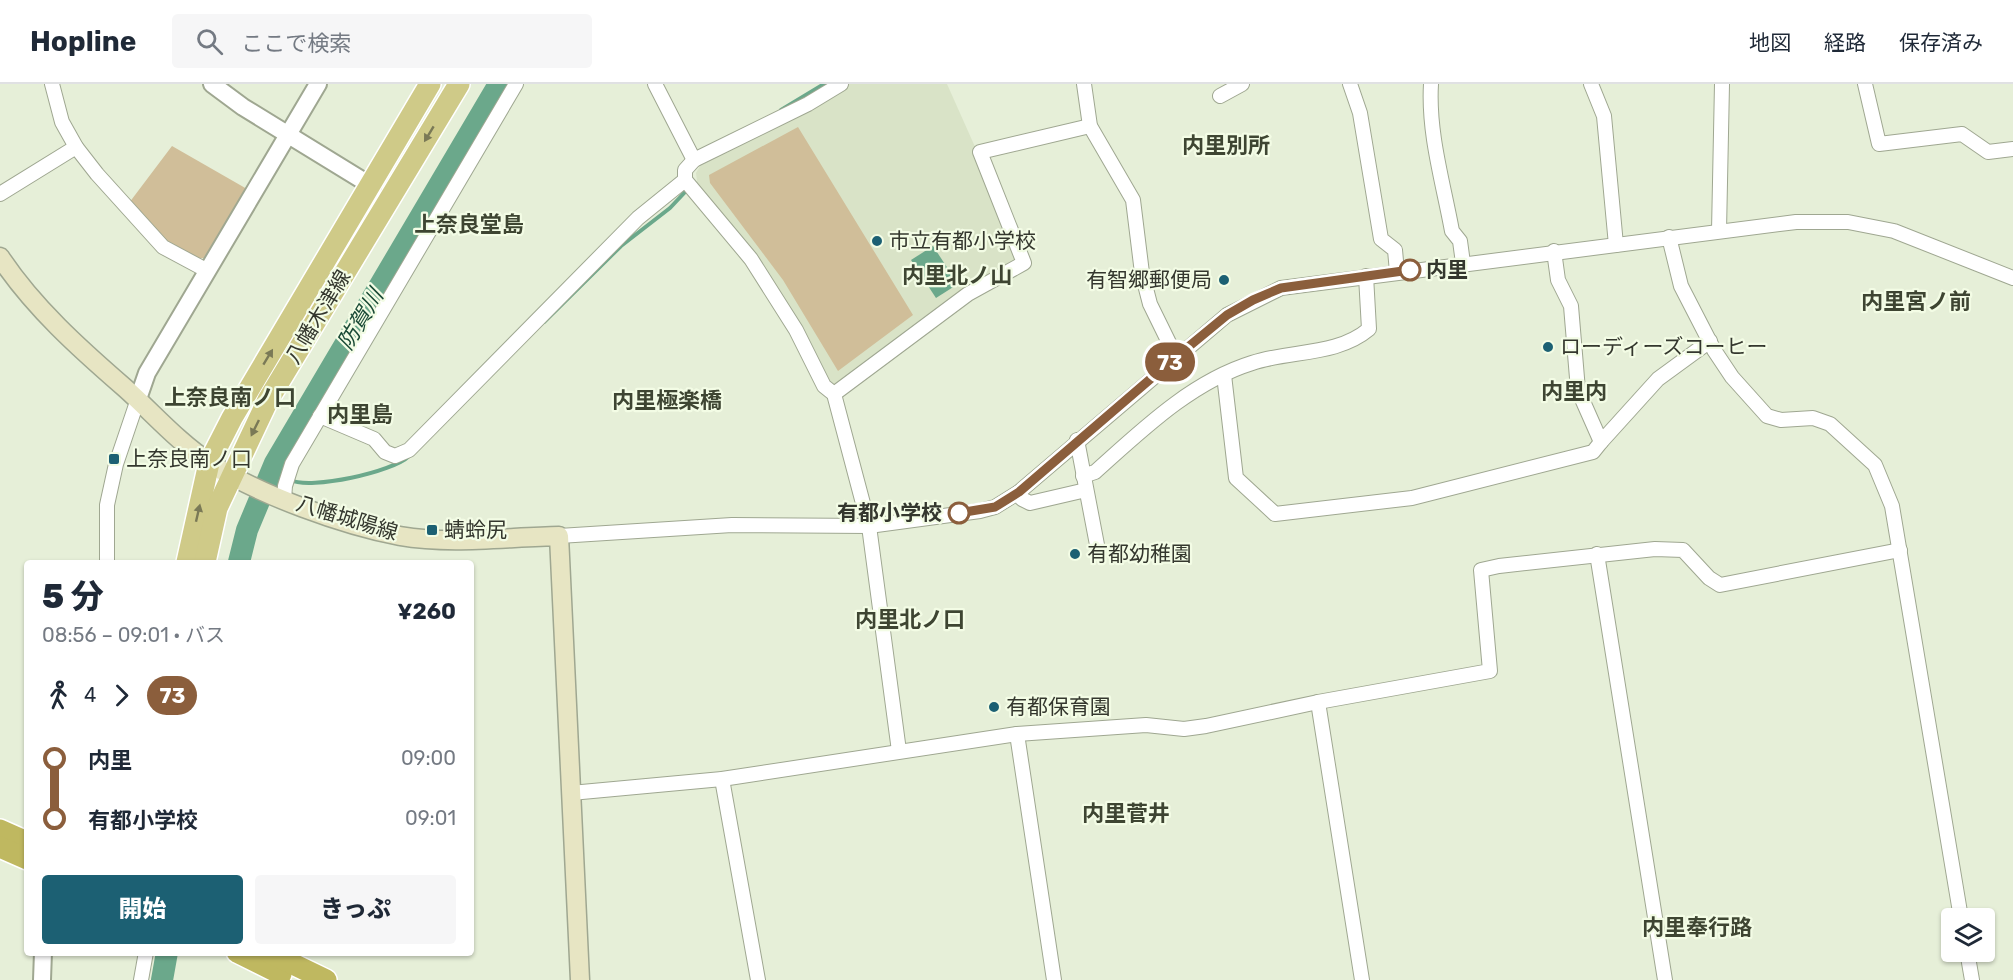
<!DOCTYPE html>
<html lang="ja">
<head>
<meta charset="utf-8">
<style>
	body { margin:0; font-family:Rubik,"Noto Sans JP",sans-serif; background:#f6f6f7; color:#1f2937; height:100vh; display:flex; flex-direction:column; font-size:22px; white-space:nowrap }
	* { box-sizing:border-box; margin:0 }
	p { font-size:20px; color:#747a83 }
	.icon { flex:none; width:33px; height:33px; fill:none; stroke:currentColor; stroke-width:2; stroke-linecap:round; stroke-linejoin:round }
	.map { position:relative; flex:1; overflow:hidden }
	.drawer { position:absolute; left:24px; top:476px; width:450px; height:396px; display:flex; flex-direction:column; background:#fff; border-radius:6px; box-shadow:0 2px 4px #0004 }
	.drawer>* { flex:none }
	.badge { padding:0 12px; border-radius:20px; font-size:21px; line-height:39px }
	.fabs { position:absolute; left:1941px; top:824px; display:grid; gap:12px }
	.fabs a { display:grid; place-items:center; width:54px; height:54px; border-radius:6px; background:#fff; box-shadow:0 2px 4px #0004; font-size:30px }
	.map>.badge { position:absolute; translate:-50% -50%; box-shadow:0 0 0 3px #fff }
	.legs { display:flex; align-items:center; gap:9px; height:66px; padding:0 18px; font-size:20px }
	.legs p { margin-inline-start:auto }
	.head { display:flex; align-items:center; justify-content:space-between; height:102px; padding:0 18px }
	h1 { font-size:33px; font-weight:800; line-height:45px }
	.button { display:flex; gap:12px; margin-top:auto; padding:12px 18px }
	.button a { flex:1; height:69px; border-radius:6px; background:#1c6073; color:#fff; font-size:24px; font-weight:800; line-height:69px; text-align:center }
	.button a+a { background:#f6f6f7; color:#1f2937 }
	ul { padding:0 18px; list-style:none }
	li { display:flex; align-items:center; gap:21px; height:60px; font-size:22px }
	li i { display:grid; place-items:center; width:9px; height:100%; margin:0 8px; background:currentColor }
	li i::after { content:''; width:15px; height:15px; margin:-8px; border:4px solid; border-radius:50%; background:#fff }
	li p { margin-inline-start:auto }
	li:first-child i { background:linear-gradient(#0000 50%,currentColor 0) }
	li:last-child i { background:linear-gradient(currentColor 50%,#0000 0) }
	header { display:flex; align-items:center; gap:36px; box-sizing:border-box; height:84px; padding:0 30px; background:#fff; border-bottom:2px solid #e0e1e3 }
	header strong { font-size:28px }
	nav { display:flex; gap:33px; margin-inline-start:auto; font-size:21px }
	.search { width:420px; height:54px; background:#f6f6f7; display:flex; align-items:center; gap:15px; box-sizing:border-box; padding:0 21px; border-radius:6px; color:#747a83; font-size:22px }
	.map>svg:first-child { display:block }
	.built { fill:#d9e3c7 }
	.green { fill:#d0be99 }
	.water { fill:#6ba88b }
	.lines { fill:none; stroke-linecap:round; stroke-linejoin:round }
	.stream { stroke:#6ba88b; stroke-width:4 }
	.river { stroke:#6ba88b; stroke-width:22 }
	.minor-casing { stroke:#9fa791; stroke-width:16 }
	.tertiary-casing { stroke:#9fa791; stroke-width:20 }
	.secondary-casing { stroke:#9fa791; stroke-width:21 }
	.primary-casing { stroke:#fff; stroke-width:24 }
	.trunk-casing { stroke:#fff; stroke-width:24 }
	.minor { stroke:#fff; stroke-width:14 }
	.tertiary { stroke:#fff; stroke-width:16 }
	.secondary { stroke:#e7e5c3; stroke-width:18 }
	.primary { stroke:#cfca88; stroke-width:21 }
	.trunk { stroke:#bfb860; stroke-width:21 }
	.oneway { fill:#7a7956 }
	.line-1-casing { stroke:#fff; stroke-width:14 }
	.line-1 { stroke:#8b5e3c; stroke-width:9 }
	.poi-dot { fill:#1c6073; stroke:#f3fce5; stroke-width:2 }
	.stop-1-dot { fill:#fff; stroke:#8b5e3c; stroke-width:3 }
	.labels { text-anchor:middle; stroke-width:4.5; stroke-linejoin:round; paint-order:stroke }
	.poi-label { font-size:21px; fill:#34372e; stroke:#f3fce5; text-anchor:start }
	.stop-label { font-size:21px; font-weight:bold; fill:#34372e; stroke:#f3fce5; text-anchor:start }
	.street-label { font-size:21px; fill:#34372e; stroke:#f3fce5 }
	.neighbourhood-label { font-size:22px; font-weight:bold; fill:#3e4532; stroke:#f3fce5 }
	.water-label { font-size:22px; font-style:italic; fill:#1a4a36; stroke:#f3fce5 }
</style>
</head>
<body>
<header>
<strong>Hopline</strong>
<div class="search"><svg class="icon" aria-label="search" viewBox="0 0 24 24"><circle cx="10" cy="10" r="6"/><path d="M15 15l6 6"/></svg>ここで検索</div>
<nav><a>地図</a><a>経路</a><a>保存済み</a></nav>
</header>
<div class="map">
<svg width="2013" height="896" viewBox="0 0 2013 896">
	<rect width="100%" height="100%" fill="#e6efd8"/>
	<polygon class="built" points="849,0 947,0 976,65 1017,179 843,299 829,301 698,105 696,89 700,82"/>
	<g class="green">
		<polygon points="798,43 913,231 838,287 783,196 710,99 709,91"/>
		<path d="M172,62l75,43 -43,69c-32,5 -57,-34 -75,-55z"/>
	</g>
	<polygon class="water" points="933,162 958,200 936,214 911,176"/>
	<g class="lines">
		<g class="stream">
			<polyline points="781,26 824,0"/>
			<polyline points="544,238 621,162 670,124 686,107 685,104"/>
			<polyline points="272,388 283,393"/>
			<path d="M290,396c21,10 103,-8 119,-24"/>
		</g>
		<g class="river">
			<polyline points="239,478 247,446 275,379 499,0"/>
			<polyline points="162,896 167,868"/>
		</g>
		<defs>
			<g id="minor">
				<polyline points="52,0 62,38 76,63 97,90 163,163 206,186"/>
				<polyline points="655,0 694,76"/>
				<polyline points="1084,0 1090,42 1133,116 1142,189 1150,220 1176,273"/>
				<polyline points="1350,0 1360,29 1381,155 1395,166 1397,188"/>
				<path d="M1431,0c-3,49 12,98 21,147l8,10 3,22"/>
				<polyline points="1591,0 1604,32 1616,161"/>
				<polyline points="1865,0 1879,60 1962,50 1988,68 2013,65"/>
				<polyline points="1220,12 1242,0"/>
				<polyline points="685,96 751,175 796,246 824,302 834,310 869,442 899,667"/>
				<polyline points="0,110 76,63"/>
				<polyline points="1719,147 1722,0"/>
				<polyline points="1669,153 1681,202 1714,266 1732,293 1767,332 1781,336 1813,334 1830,340 1875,381 1892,422 1961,834"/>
				<polyline points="1554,167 1558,196 1571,222 1578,306 1601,358 1658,295 1710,257"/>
				<polyline points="1224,291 1236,394 1275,430 1412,414 1593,368 1601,358"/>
				<polyline points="834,310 968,210 1024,179 980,68 1090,42"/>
				<polyline points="320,332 374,355 385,368 395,372 409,366 638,134 685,96 685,86 694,76 808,20 841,0"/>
				<polyline points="1077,356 1098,466"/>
				<path d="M1083,392l12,-4c47,-42 96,-90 157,-109 39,-13 85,-7 117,-34l-3,-53"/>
				<polyline points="1019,408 1022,415 1030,419 1086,406"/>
				<polyline points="284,415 285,402 292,380 516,0"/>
				<polyline points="559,452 732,441 869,442 980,427 995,423 1019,408 1227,231 1281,204 1796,138 1848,138 1894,147 2013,194"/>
				<polyline points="1597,470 1665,896"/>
				<polyline points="107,478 107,421 116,380 138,315"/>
				<polyline points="1318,618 1362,896"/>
				<polyline points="1017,650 1054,896"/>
				<polyline points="722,695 758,896"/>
				<polyline points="571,709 722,695 1017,650 1146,641 1184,645 1206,642 1318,618 1490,587 1481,486 1499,482 1655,465 1683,466 1709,494 1720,501 1900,466"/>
				<polyline points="1967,867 1972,896"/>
				<polyline points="141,896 146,868"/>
			</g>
			<g id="tertiary">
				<polyline points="212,0 243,23 370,101 377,119 373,139"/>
				<polyline points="138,315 147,289 318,0"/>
				<polyline points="42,896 43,868"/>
			</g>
			<path id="secondary" d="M0,173c33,50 80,92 125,131 28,25 53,54 85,75 49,32 133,62 190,73 51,9 108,1 159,0l21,444"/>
			<g id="primary">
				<polyline points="187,478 209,379 232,334 430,0"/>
				<polyline points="205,478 217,424 268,316 459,0"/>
			</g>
			<g id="trunk">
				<polyline points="0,746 27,758"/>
				<polyline points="0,763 27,775"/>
				<polyline points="237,868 281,890"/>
				<polyline points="268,868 326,896"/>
			</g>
		</defs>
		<use href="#minor" class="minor-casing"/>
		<use href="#tertiary" class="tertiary-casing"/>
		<use href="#secondary" class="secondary-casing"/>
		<use href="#primary" class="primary-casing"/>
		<use href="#trunk" class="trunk-casing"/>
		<use href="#minor" class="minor"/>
		<use href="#tertiary" class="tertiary"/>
		<use href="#secondary" class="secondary"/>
		<use href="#primary" class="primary"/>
		<use href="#trunk" class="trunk"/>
	</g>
	<defs><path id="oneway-solid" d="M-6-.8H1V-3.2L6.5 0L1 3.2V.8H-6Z" transform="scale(1.5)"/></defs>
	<g class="oneway">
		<use href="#oneway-solid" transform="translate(429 50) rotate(121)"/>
		<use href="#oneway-solid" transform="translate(268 273) rotate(-59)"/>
		<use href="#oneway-solid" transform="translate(255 344) rotate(116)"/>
		<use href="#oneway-solid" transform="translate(198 429) rotate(-77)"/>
	</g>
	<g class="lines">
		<defs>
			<polyline id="line-1" points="959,429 995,423 1019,408 1176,273 1227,231 1253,216 1281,204 1410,186"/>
		</defs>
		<use href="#line-1" class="line-1-casing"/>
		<use href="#line-1" class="line-1"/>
	</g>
	<g class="poi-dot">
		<circle cx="877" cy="157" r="6"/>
		<circle cx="1224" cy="196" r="6"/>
		<circle cx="1548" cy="263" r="6"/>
		<rect x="108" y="369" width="12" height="12" rx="3"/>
		<rect x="426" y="440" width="12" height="12" rx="3"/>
		<circle cx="1075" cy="470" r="6"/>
		<circle cx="994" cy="623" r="6"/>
	</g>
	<g class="stop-1-dot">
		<circle cx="1410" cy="186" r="10"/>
		<circle cx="959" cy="429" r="10"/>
	</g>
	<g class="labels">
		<g class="poi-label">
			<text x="889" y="164">市立有都小学校</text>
			<text x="1212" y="203" text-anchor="end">有智郷郵便局</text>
			<text x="1560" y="270">ローディーズコーヒー</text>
			<text x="126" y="382">上奈良南ノ口</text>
			<text x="444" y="453">蜻蛉尻</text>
			<text x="1087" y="477">有都幼稚園</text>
			<text x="1006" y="630">有都保育園</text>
		</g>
		<g class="stop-label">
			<text x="1426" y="193">内里</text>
			<text x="942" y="436" text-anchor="end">有都小学校</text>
		</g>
		<g class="street-label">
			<text transform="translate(318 233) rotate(-59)" y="7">八幡木津線</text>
			<text transform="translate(347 434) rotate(17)" y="7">八幡城陽線</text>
		</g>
		<g class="neighbourhood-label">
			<text x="1226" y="69">内里別所</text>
			<text x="469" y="148">上奈良堂島</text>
			<text x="957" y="199">内里北ノ山</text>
			<text x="1916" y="225">内里宮ノ前</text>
			<text x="1574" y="315">内里内</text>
			<text x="230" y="321">上奈良南ノ口</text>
			<text x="667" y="324">内里極楽橋</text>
			<text x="360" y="338">内里島</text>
			<text x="910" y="543">内里北ノ口</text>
			<text x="1126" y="737">内里菅井</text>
			<text x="1697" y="851">内里奉行路</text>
		</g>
		<g class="water-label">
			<text transform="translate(360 235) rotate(-59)" y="8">防賀川</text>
		</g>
	</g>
</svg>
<div class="fabs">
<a><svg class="icon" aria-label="layers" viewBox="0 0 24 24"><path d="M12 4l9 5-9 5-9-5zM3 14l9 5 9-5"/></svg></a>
</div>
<b class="badge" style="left:1170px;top:278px;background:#8b5e3c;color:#fff">73</b>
<section class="drawer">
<div class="head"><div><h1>5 分</h1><p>08:56 – 09:01 · バス</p></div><b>¥260</b></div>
<div class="legs"><svg class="icon" aria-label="walk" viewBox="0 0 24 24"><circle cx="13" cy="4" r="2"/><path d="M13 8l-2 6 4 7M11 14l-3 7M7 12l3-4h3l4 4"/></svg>4<svg class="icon" aria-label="forward" viewBox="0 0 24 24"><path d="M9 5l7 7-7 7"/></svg><b class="badge" style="background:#8b5e3c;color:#fff">73</b></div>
<ul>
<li><i style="color:#8b5e3c"></i><b>内里</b><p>09:00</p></li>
<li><i style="color:#8b5e3c"></i><b>有都小学校</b><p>09:01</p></li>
</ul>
<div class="button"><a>開始</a><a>きっぷ</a></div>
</section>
</div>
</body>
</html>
